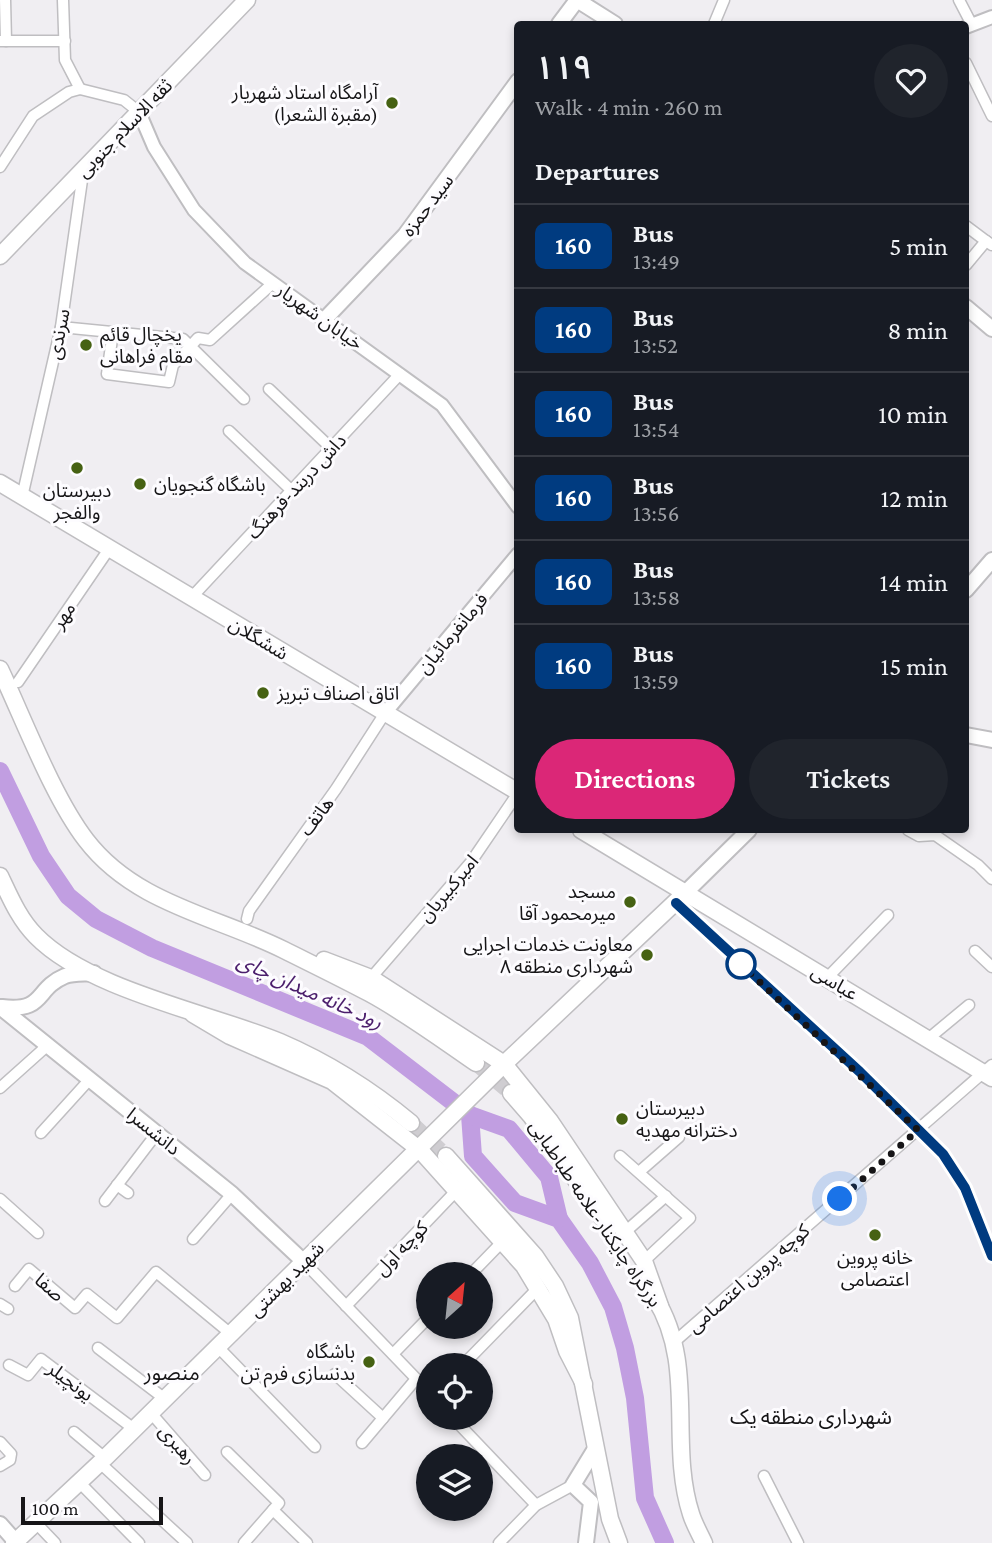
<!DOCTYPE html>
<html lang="en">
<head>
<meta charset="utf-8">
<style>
	body { margin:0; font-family:"Crimson Pro","Noto Sans Arabic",serif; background:#20242c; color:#f1f3f6; height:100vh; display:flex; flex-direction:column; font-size:26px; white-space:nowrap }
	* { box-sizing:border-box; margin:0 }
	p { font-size:23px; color:#9ea1a6 }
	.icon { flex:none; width:38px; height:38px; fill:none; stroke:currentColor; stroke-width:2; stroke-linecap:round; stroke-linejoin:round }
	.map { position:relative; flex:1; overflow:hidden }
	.side { position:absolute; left:514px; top:21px; width:455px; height:812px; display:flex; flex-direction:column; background:#171b24; border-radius:7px; box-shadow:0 4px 10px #0003 }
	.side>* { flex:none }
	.badge { padding:0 14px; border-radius:10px; font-size:24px; line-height:46px }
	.needle { width:46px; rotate:27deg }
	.controls { position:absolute; left:416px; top:1262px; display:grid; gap:14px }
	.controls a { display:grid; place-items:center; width:77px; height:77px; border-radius:50%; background:#171b24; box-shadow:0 4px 10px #0003; font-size:35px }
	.scale { position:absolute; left:21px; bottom:18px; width:142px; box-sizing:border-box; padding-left:7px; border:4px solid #161517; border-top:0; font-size:19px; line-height:24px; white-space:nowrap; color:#161517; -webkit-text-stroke:5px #fdfcff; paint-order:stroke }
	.you { position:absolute; width:35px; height:35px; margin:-18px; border:5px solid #fff; border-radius:50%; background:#1a73e8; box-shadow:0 0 0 10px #1a73e833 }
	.map>.badge { position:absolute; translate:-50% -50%; box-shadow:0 0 0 4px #fff }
	h2 { padding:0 21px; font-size:26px; line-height:63px }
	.round { display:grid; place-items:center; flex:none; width:74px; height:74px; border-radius:37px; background:#20242c }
	.headline { display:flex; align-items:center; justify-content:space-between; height:119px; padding:0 21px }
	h1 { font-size:33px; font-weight:600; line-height:52px }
	.primary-button { display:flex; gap:14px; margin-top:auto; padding:14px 21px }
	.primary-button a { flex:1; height:80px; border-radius:42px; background:#db2777; color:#fff; font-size:28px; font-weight:600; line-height:80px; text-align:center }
	.primary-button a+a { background:#20242c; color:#f1f3f6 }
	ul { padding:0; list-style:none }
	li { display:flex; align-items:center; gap:21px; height:84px; padding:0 21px; border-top:2px solid #363941 }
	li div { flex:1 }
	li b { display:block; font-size:26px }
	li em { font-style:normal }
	li .badge { min-width:77px; font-weight:700; text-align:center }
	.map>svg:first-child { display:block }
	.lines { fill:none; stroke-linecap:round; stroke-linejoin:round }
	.river { stroke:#c19ee1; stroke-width:18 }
	.trunk-tunnel { stroke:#cfcdd1; stroke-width:16; stroke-dasharray:16 8; stroke-linecap:butt }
	.minor-casing { stroke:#bfbec1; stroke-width:13 }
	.tertiary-casing { stroke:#bfbec1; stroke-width:16 }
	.secondary-casing { stroke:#bfbec1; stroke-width:18 }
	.primary-casing { stroke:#bfbec1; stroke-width:19 }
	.trunk-casing { stroke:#bfbec1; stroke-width:19 }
	.minor { stroke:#fff; stroke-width:10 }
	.tertiary { stroke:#fff; stroke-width:12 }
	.secondary { stroke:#fff; stroke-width:14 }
	.primary { stroke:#fff; stroke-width:16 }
	.trunk { stroke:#fff; stroke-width:16 }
	.line-casing { stroke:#fff; stroke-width:16 }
	.line { stroke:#003b80; stroke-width:10 }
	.walk { stroke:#161517; stroke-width:7; stroke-dasharray:0 12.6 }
	.poi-dot { fill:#466213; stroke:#fdfcff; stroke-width:2.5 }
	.stop-dot { fill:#fff; stroke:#003b80; stroke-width:3.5 }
	.labels { text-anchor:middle; stroke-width:6; stroke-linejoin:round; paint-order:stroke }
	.poi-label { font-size:19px; fill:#161517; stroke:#fdfcff; text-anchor:end }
	.street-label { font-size:19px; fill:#161517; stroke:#fdfcff }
	.water-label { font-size:21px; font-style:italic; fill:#4b1e6c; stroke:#fdfcff }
	.neighbourhood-label { font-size:21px; fill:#161517; stroke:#fdfcff }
</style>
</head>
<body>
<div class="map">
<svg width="992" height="1543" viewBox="0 0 992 1543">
	<rect width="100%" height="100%" fill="#f0eef2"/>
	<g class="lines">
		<g class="river">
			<polyline points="0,771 41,856 68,896 96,919 152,948 368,1037 470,1115 473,1156 515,1203 559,1219 590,1263 613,1307 625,1348 635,1398 645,1498 665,1543"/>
			<polyline points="470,1115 509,1129 549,1177 559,1219"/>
		</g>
		<g class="trunk-tunnel">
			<polyline points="476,1063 511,1093"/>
			<polyline points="411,1123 446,1156"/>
		</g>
		<defs>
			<g id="minor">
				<polyline points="5,0 6,41"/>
				<polyline points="63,0 65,60 80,89"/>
				<polyline points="959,0 972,25"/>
				<polyline points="714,24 724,0"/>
				<polyline points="0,41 65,41"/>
				<polyline points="966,63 992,116"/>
				<polyline points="0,167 33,116 69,92 80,89 124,100 139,112"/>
				<polyline points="966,226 986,241"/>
				<polyline points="966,265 986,241 992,245"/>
				<polyline points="61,327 183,339 244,399"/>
				<polyline points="113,332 107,374 169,382 173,365 198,338 210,340 273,283"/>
				<polyline points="269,389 331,448"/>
				<polyline points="229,431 291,490"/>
				<polyline points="22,497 61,327 83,173"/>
				<polyline points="191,598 400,374"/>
				<polyline points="18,682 109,549"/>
				<polyline points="908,830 919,836 935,835 978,865 992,879"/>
				<polyline points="676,903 860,1072 943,1154 965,1188 992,1257"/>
				<polyline points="247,919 249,911 336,789 385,713"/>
				<polyline points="975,951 992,967"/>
				<polyline points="371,978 471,862 518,793"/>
				<polyline points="827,978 888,915"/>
				<polyline points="928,1039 969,1005"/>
				<polyline points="0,1088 48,1045"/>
				<polyline points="41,1133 90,1079"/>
				<polyline points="620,1156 690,1218 644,1261"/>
				<polyline points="639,1172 679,1137"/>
				<polyline points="117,1185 128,1193"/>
				<polyline points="0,1199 38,1233"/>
				<polyline points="105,1201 157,1133"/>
				<polyline points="625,1232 666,1196"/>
				<polyline points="193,1239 232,1194"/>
				<polyline points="303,1261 429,1392"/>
				<polyline points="471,1274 503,1241"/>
				<polyline points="15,1286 29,1269 75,1308 87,1294 117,1318 156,1272 231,1334"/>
				<polyline points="0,1304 8,1309"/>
				<polyline points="346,1306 457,1190"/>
				<polyline points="673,1343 992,1065"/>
				<polyline points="218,1347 315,1447"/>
				<polyline points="98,1348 165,1399"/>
				<polyline points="393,1354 429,1317"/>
				<polyline points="9,1365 28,1375 41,1359 134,1429"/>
				<polyline points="463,1365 539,1287"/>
				<polyline points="335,1374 383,1418"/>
				<polyline points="151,1413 205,1475"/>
				<polyline points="453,1418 536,1505"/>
				<polyline points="74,1432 105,1458"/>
				<polyline points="0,1442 11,1454 10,1460 0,1466"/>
				<polyline points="362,1443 416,1379"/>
				<polyline points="227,1452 279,1503 244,1543"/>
				<polyline points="100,1463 187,1543"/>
				<polyline points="764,1476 798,1543"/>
				<polyline points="79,1482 139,1543"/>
				<polyline points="273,1510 307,1543"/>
				<polyline points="36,1523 55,1543"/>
				<polyline points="499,1543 536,1505 573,1485"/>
			</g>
			<g id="tertiary">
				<polyline points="966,27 992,17"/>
				<polyline points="139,112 154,147 194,210 245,263 442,405 518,507"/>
				<polyline points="385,713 518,554"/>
			</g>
			<g id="secondary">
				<polyline points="577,0 615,24"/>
				<polyline points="559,24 577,0"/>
				<polyline points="966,307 992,329"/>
				<polyline points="325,319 405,235 518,81"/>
				<polyline points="966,590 992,560"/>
				<polyline points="966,735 992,740"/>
				<polyline points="685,893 749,830"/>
				<polyline points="0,1007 232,1194 303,1261"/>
				<path d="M2,1007c44,5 32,-18 63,-31 8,-3 20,-2 29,-3"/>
				<polyline points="0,1524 16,1542"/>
				<polyline points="586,1543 591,1502 573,1485 595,1449"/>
			</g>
			<g id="primary">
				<polyline points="0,256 247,0"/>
				<polyline points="0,483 518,792"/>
				<polyline points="581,830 992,1078"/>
				<polyline points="14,1543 105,1458 504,1064 685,893"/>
			</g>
			<g id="trunk">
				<path d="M0,669c24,51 53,128 86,171 49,64 130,76 198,110 28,14 57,28 85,43 37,20 72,46 107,70"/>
				<path d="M0,876c10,21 19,43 36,60 53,54 174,77 244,106 49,21 90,47 131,81"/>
				<polyline points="324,960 371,978 504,1064 550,1121 644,1261 660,1306"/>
				<polyline points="193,1014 230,1036 332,1081 420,1150 524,1266 556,1319 567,1351 584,1384"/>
				<polyline points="511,1093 531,1116 609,1227"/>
				<polyline points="446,1156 535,1256 555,1286 570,1318 610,1519 619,1543"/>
				<path d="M655,1298c42,67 13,145 36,216 3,10 9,20 13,29"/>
			</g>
		</defs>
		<use href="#minor" class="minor-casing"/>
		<use href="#tertiary" class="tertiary-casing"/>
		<use href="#secondary" class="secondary-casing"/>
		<use href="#primary" class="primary-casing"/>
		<use href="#trunk" class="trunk-casing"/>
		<use href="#minor" class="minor"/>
		<use href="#tertiary" class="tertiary"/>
		<use href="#secondary" class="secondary"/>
		<use href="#primary" class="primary"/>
		<use href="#trunk" class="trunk"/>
	</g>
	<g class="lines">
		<defs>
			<polyline id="line" points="676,903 860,1072 943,1154 965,1188 992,1256"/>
		</defs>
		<use href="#line" class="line-casing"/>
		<use href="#line" class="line"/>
		<polyline class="walk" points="741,964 732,956 918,1130 840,1199"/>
	</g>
	<g class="poi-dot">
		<circle cx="392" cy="103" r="7"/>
		<circle cx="86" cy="345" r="7"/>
		<circle cx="77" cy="468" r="7"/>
		<circle cx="140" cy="484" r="7"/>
		<circle cx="263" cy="693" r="7"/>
		<circle cx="630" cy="902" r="7"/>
		<circle cx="647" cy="955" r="7"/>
		<circle cx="622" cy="1119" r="7"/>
		<circle cx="875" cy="1235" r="7"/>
		<circle cx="369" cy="1362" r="7"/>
	</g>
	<circle class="stop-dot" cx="741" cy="964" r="14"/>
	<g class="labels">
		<g class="poi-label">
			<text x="378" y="99">آرامگاه استاد شهریار<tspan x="378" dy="22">(مقبرة الشعرا)</tspan></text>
			<text x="100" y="341" text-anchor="start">یخچال قائم<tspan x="100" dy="22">مقام فراهانی</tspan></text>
			<text x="154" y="491" text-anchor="start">باشگاه گنجویان</text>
			<text x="77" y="497" text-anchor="middle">دبیرستان<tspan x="77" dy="22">والفجر</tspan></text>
			<text x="277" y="700" text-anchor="start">اتاق اصناف تبریز</text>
			<text x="616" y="898">مسجد<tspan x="616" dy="22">میرمحمود آقا</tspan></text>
			<text x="633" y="951">معاونت خدمات اجرایی<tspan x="633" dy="22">شهرداری منطقه ۸</tspan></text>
			<text x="636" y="1115" text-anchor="start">دبیرستان<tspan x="636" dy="22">دخترانه مهدیه</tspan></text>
			<text x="875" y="1264" text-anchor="middle">خانه پروین<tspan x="875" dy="22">اعتصامی</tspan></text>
			<text x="355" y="1358">باشگاه<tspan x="355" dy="22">بدنسازی فرم تن</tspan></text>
		</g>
		<g class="street-label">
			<text transform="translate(124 128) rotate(-46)" y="7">ثقه الاسلام جنوبی</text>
			<text transform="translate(427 205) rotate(-53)" y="7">سید حمزه</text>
			<text transform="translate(320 316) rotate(35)" y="7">خیابان شهریار</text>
			<text transform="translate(58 334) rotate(-79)" y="7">سرندی</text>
			<text transform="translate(296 486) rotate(-47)" y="7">داش دربند-فرهنگ</text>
			<text transform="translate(63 615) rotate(-56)" y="7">مهر</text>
			<text transform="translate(452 633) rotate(-50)" y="7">فرمانفرمائیان</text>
			<text transform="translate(259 638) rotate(31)" y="7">ششگلان</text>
			<text transform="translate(316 816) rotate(-53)" y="7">هاتف</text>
			<text transform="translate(448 888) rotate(-50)" y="7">امیرکبیریان</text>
			<text transform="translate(835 982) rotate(31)" y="7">عباسى</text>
			<text transform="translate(154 1131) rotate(39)" y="7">دانشسرا</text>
			<text transform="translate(596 1213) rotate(56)" y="7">بزرگراه چایکنار-علامه طباطبایی</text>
			<text transform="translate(401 1248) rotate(-46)" y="7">کوچه اول</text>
			<text transform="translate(748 1278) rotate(-41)" y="7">کوچه پروین اعتصامی</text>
			<text transform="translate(286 1279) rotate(-45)" y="7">شهید بهشتى</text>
			<text transform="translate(50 1287) rotate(41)" y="7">صفا</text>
			<text transform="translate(71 1381) rotate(37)" y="7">یونچیلر</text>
			<text transform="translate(178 1444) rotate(49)" y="7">رهبری</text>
		</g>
		<g class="water-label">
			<text transform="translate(310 991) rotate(24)" y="7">رود خانه میدان چای</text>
		</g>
		<g class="neighbourhood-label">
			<text x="172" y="1380">منصور</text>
			<text x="811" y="1424">شهرداری منطقه یک</text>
		</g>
	</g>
</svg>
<div class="controls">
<a><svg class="needle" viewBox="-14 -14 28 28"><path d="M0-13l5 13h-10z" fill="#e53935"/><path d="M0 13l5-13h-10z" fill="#9ea1a6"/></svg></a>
<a><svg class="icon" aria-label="locate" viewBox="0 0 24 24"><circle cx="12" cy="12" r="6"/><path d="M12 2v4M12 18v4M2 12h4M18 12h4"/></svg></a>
<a><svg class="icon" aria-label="layers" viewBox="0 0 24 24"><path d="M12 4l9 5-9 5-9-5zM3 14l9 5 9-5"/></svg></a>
</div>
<div class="scale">100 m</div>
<div class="you" style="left:840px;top:1199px"></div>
<section class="side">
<div class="headline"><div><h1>۱۱۹</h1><p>Walk · 4 min · 260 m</p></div><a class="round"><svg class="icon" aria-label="heart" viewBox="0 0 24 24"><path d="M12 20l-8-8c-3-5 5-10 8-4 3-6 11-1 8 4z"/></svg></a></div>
<h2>Departures</h2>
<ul>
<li><span class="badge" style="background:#003b80;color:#fff">160</span><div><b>Bus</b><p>13:49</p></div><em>5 min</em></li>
<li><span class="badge" style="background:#003b80;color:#fff">160</span><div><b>Bus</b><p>13:52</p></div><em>8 min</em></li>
<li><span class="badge" style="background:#003b80;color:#fff">160</span><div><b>Bus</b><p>13:54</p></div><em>10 min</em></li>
<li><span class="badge" style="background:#003b80;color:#fff">160</span><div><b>Bus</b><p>13:56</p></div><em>12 min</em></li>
<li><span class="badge" style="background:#003b80;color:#fff">160</span><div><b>Bus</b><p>13:58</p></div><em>14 min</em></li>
<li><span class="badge" style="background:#003b80;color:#fff">160</span><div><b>Bus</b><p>13:59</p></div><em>15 min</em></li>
</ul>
<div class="primary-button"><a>Directions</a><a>Tickets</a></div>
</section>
</div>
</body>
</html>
